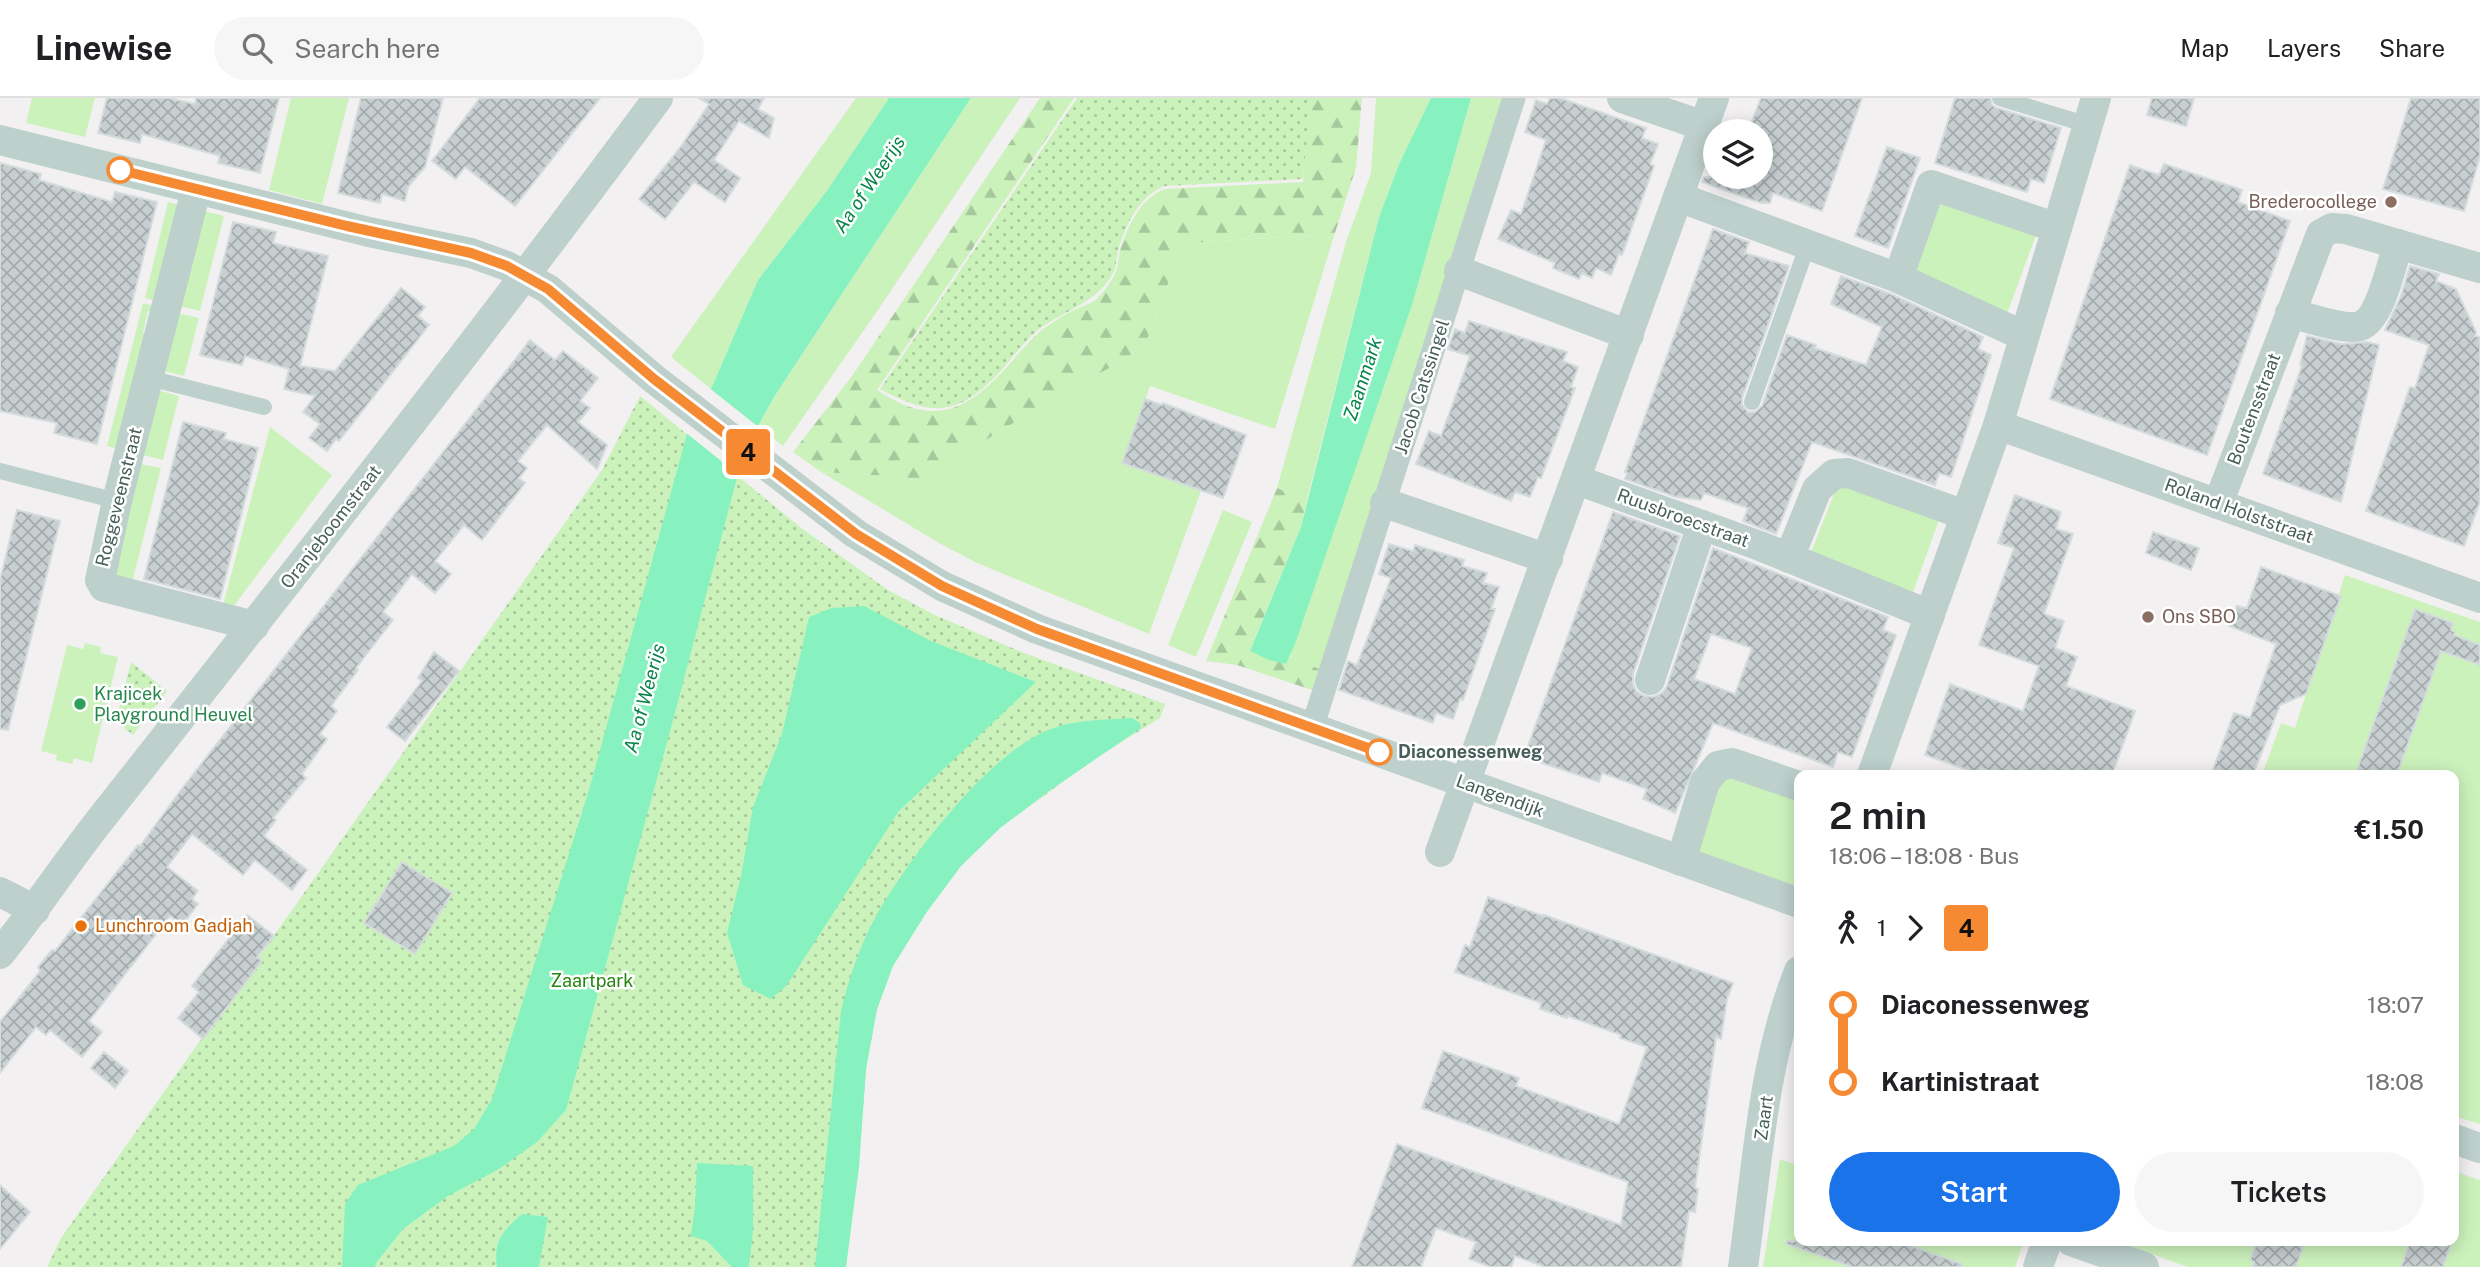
<!DOCTYPE html>
<html lang="en">
<head>
<meta charset="utf-8">
<style>
	body { margin:0; font-family:"Public Sans",sans-serif; background:#f6f6f6; color:#202124; height:100vh; display:flex; flex-direction:column; font-size:26px; white-space:nowrap }
	* { box-sizing:border-box; margin:0 }
	p { font-size:23px; color:#757577 }
	.icon { flex:none; width:38px; height:38px; fill:none; stroke:currentColor; stroke-width:2; stroke-linecap:round; stroke-linejoin:round }
	.map { position:relative; flex:1; overflow:hidden }
	.side { position:absolute; left:1794px; top:672px; width:665px; height:476px; display:flex; flex-direction:column; background:#fff; border-radius:14px; box-shadow:0 4px 18px #0003 }
	.side>* { flex:none }
	.badge { padding:0 14px; border-radius:5px; font-size:24px; line-height:46px }
	.fabs { position:absolute; left:1703px; top:21px; display:grid; gap:14px }
	.fabs a { display:grid; place-items:center; width:70px; height:70px; border-radius:50%; background:#fff; box-shadow:0 4px 18px #0003; font-size:35px }
	.map>.badge { position:absolute; translate:-50% -50%; box-shadow:0 0 0 4px #fff }
	.legs { display:flex; align-items:center; gap:10px; height:77px; padding:0 35px; font-size:23px }
	.legs p { margin-inline-start:auto }
	.summary { display:flex; align-items:center; justify-content:space-between; height:119px; padding:0 35px }
	h1 { font-size:38px; font-weight:600; line-height:52px }
	.action { display:flex; gap:14px; margin-top:auto; padding:14px 35px }
	.action a { flex:1; height:80px; border-radius:42px; background:#1a73e8; color:#fff; font-size:28px; font-weight:600; line-height:80px; text-align:center }
	.action a+a { background:#f6f6f6; color:#202124 }
	ul { padding:0 35px; list-style:none }
	li { display:flex; align-items:center; gap:24px; height:77px; font-size:26px }
	li i { display:grid; place-items:center; width:10px; height:100%; margin:0 9px; background:currentColor }
	li i::after { content:''; width:18px; height:18px; margin:-9px; border:5px solid; border-radius:50%; background:#fff }
	li p { margin-inline-start:auto }
	li:first-child i { background:linear-gradient(#0000 50%,currentColor 0) }
	li:last-child i { background:linear-gradient(currentColor 50%,#0000 0) }
	header { display:flex; align-items:center; gap:42px; box-sizing:border-box; height:98px; padding:0 35px; background:#fff; border-bottom:2px solid #e0e0e0 }
	header strong { font-size:33px }
	nav { display:flex; gap:38px; margin-inline-start:auto; font-size:24px }
	.search { width:490px; height:63px; background:#f6f6f6; display:flex; align-items:center; gap:18px; box-sizing:border-box; padding:0 24px; border-radius:38px; color:#757577; font-size:26px }
	.map>svg:first-child { display:block }
	.grass { fill:#ccf2bc }
	.forest { fill:url(#forest-firs) }
	.park { fill:url(#park-dots) }
	.water { fill:#87f2c0 }
	.pier { fill:#f3f0f2 }
	.building { fill:url(#building-cross-hatch); stroke:#d4dcdc; stroke-width:2; fill-rule:evenodd }
	.lines { fill:none; stroke-linecap:round; stroke-linejoin:round }
	.service { stroke:#bdd0cc; stroke-width:16 }
	.pedestrian { stroke:#bdd0cc; stroke-width:23 }
	.minor { stroke:#bdd0cc; stroke-width:30 }
	.line-1-casing { stroke:#fff; stroke-width:16 }
	.line-1 { stroke:#f68a33; stroke-width:10 }
	.stop-1-dot { fill:#fff; stroke:#f68a33; stroke-width:3.5 }
	.education-dot { fill:#8d6e63; stroke:#fff; stroke-width:2.5 }
	.leisure-dot { fill:#2e9e5b; stroke:#fff; stroke-width:2.5 }
	.food-dot { fill:#e8710a; stroke:#fff; stroke-width:2.5 }
	.labels { text-anchor:middle; stroke-width:5; stroke-linejoin:round; paint-order:stroke }
	.education-label { font-size:18px; fill:#785e54; stroke:#fff; text-anchor:end }
	.street-label { font-size:18px; fill:#475f5a; stroke:#fff }
	.leisure-label { font-size:18px; fill:#27864d; stroke:#fff; text-anchor:start }
	.stop-label { font-size:18px; font-weight:bold; fill:#475f5a; stroke:#fff; text-anchor:start }
	.food-label { font-size:18px; fill:#c56008; stroke:#fff; text-anchor:start }
	.park-label { font-size:18px; fill:#268711; stroke:#fff }
	.water-label { font-size:19px; font-style:italic; fill:#07844a; stroke:#fff }
</style>
</head>
<body>
<header>
<strong>Linewise</strong>
<div class="search"><svg class="icon" aria-label="search" viewBox="0 0 24 24"><circle cx="10" cy="10" r="6"/><path d="M15 15l6 6"/></svg>Search here</div>
<nav><a>Map</a><a>Layers</a><a>Share</a></nav>
</header>
<div class="map">
<svg width="2480" height="1169" viewBox="0 0 2480 1169">
	<defs>
		<pattern id="forest-firs" width="22" height="20" patternUnits="userSpaceOnUse" patternTransform="scale(1.75)"><rect width="22" height="20" fill="#ccf2bc"/><path d="M5 1l3.5 6h-7zM16 11l3.5 6h-7z" fill="#a7c79c"/></pattern>
		<pattern id="park-dots" width="8" height="8" patternUnits="userSpaceOnUse" patternTransform="scale(1.75)"><rect width="8" height="8" fill="#ccf2bc"/><path d="M2 2h.1M6 6h.1" fill="none" stroke="#a7c79c" stroke-width="1.8" stroke-linecap="round"/></pattern>
		<pattern id="building-cross-hatch" width="8" height="8" patternUnits="userSpaceOnUse" patternTransform="scale(1.75)"><rect width="8" height="8" fill="#c7cfd0"/><path d="M0 0l8 8M0 8l8-8" fill="none" stroke="#a3abac"/></pattern>
	</defs>
	<rect width="100%" height="100%" fill="#f3f0f2"/>
	<g class="grass">
		<polygon points="32,0 95,0 85,39 26,25"/>
		<polygon points="291,0 349,0 322,106 269,92"/>
		<polygon points="856,0 889,0 826,94 758,182 711,291 671,259"/>
		<polygon points="971,0 1020,0 876,215 783,348 758,328 774,299"/>
		<polygon points="1376,0 1431,0 1400,64 1379,119 1307,402 1277,390 1346,144 1371,75"/>
		<polygon points="1471,0 1503,0 1321,572 1290,558 1413,204"/>
		<polygon points="1934,102 2036,137 2007,216 1909,173"/>
		<polygon points="168,104 183,108 160,204 145,200"/>
		<polygon points="200,112 224,118 200,213 175,207"/>
		<polygon points="1312,137 1333,141 1275,331 1150,288 1122,365 1201,393 1149,536 977,465 939,445 821,374 891,378 920,383 1031,314 1127,260 1146,244 1179,157 1192,145"/>
		<polygon points="143,205 158,209 156,215 148,213 143,235 151,237 123,352 107,348"/>
		<polygon points="173,214 199,220 184,278 164,273"/>
		<polygon points="161,293 179,298 163,362 143,357 153,295"/>
		<polygon points="270,329 332,377 227,517 221,515"/>
		<polygon points="136,365 161,370 131,489 112,477"/>
		<polygon points="1839,383 1940,419 1911,500 1810,457"/>
		<polygon points="1223,412 1252,424 1196,559 1168,547"/>
		<polygon points="2345,477 2480,524 2480,1026 2454,1018 2454,677 2262,677 2281,625 2295,630"/>
		<polygon points="85,545 101,549 100,555 118,559 92,665 74,660 72,666 56,662 57,657 41,653 67,547 83,551"/>
		<polygon points="1726,664 1799,690 1799,793 1696,756"/>
		<polygon points="1780,1061 1799,1068 1799,1143 2024,1143 2015,1169 1763,1169"/>
		<polygon points="2454,1073 2480,1082 2480,1169 2188,1169 2115,1143 2454,1143"/>
	</g>
	<g class="forest">
		<path d="M1040,0h34l-197,292c54,36 87,24 129,-22 12,-13 22,-27 36,-38 10,-7 21,-15 32,-20 6,-3 14,-5 20,-9 7,-5 15,-16 20,-25 4,-7 4,-17 6,-25 7,-24 21,-54 45,-62l138,-7 6,-84h53l-6,70 -23,71 -21,-4 -120,8 -13,12 -33,87 -19,16 -96,54 -111,69 -29,-5 -70,-4 -28,-20 59,-76z"/>
		<polygon points="1277,390 1307,402 1301,429 1250,552 1285,566 1290,558 1321,572 1315,593 1237,567 1206,563"/>
	</g>
	<g class="park">
		<path d="M1077,0h234l-8,81 -138,7c-25,9 -38,37 -46,61 -3,9 -2,19 -6,26 -15,29 -47,37 -71,54 -15,11 -25,25 -37,39 -42,48 -69,54 -125,23z"/>
		<polygon points="640,298 800,429 888,492 935,517 1024,555 1165,606 1160,620 1093,662 1000,730 961,768 926,815 893,868 877,911 866,971 859,1068 846,1169 47,1169 61,1140 602,372"/>
		<polygon points="131,564 167,593 133,637 116,623"/>
	</g>
	<g class="water">
		<polygon points="889,0 971,0 774,299 758,328 738,376 672,626 566,1012 537,1044 499,1071 448,1098 403,1131 376,1165 375,1169 342,1169 345,1106 358,1087 454,1048 474,1031 492,1001 589,692 687,336 711,291 758,182 826,94"/>
		<polygon points="1431,0 1471,0 1413,204 1295,546 1286,566 1269,562 1250,553 1301,429 1379,119 1400,64"/>
		<polygon points="864,508 931,543 1036,584 899,713 787,887 771,901 743,887 727,835 741,778 753,709 782,636 809,519 832,510"/>
		<path d="M1132,620l8,5 1,5 -92,63 -49,37 -39,38 -35,47 -33,53 -16,43 -11,60 -7,97 -13,101h-31l26,-256c8,-33 19,-66 35,-95 32,-57 111,-161 172,-186 27,-11 56,-10 84,-12z"/>
		<polygon points="697,1065 753,1068 753,1133 749,1169 732,1169 707,1143 691,1138 695,1109"/>
		<path d="M522,1116l26,3 -9,50h-42c-4,-27 6,-36 25,-53z"/>
	</g>
	<polygon class="pier" points="708,289 761,331 741,379 685,334"/>
	<g class="building">
		<polygon points="107,0 169,0 195,6 196,0 279,0 260,75 218,65 220,58 142,36 140,45 98,35"/>
		<polygon points="361,0 443,0 425,69 408,89 405,103 382,96 380,105 338,95"/>
		<polygon points="480,0 600,0 515,108 465,69 456,81 432,63"/>
		<polygon points="699,0 764,0 758,11 774,20 769,40 739,23 714,62 740,80 725,104 694,84 665,121 639,101 682,47 709,6"/>
		<polygon points="1550,0 1560,0 1646,30 1642,40 1658,46 1650,66 1654,68 1622,157 1619,156 1611,177 1596,170 1592,180 1582,175 1579,181 1553,170 1555,165 1498,141 1511,112 1521,116 1546,42 1525,34 1536,2 1547,6"/>
		<polygon points="1761,0 1862,0 1822,113 1773,95 1770,105 1761,105 1702,84 1704,79 1760,79 1760,33 1748,33"/>
		<polygon points="1955,0 1990,0 1992,7 1997,10 2061,30 2044,85 2031,81 2027,94 1935,65"/>
		<polygon points="2152,0 2194,0 2186,28 2147,17"/>
		<polygon points="2411,0 2480,0 2480,58 2464,113 2383,91"/>
		<polygon points="1887,49 1920,60 1888,150 1855,138"/>
		<polygon points="0,65 41,76 39,82 112,104 115,94 157,104 97,346 54,335 57,325 0,313"/>
		<polygon points="2164,66 2242,92 2238,104 2290,123 2207,357 2050,301 2130,67 2159,77"/>
		<polygon points="233,124 276,134 273,145 328,158 300,268 335,273 401,190 425,209 418,218 429,227 339,343 336,341 327,353 309,340 320,326 303,314 315,298 284,291 289,271 245,258 242,267 200,257"/>
		<polygon points="1713,131 1749,144 1745,155 1789,168 1742,300 1742,307 1748,314 1755,314 1762,308 1787,237 1816,247 1815,250 1866,267 1882,229 1831,206 1841,178 1891,196 1983,239 1978,251 1991,257 1951,379 1939,375 1935,387 1812,344 1776,436 1743,423 1748,410 1704,395 1701,402 1676,399 1625,381 1627,375 1625,374"/>
		<polygon points="2410,168 2439,176 2436,183 2456,191 2476,234 2475,238 2480,239 2480,403 2464,448 2366,413 2410,289 2415,290 2429,247 2385,232 2401,198"/>
		<polygon points="1469,223 1567,254 1563,263 1578,269 1571,289 1575,290 1541,380 1538,379 1530,399 1515,394 1511,403 1416,366 1429,333 1441,338 1470,258 1448,251 1455,231 1465,235"/>
		<polygon points="2307,238 2342,246 2367,244 2379,247 2341,404 2263,376 2302,268 2300,267"/>
		<polygon points="530,242 555,262 563,253 598,280 580,303 590,310 578,324 607,347 597,371 547,327 518,363 527,370 519,380 525,385 482,442 464,427 435,463 451,476 435,495 412,476 383,514 393,522 356,570 358,572 331,608 337,613 320,636 327,641 302,676 306,680 273,720 276,722 264,738 307,772 292,792 255,762 243,777 192,736 167,769 198,793 192,801 198,806 182,827 170,818 89,923 102,934 82,959 50,932 46,937 36,929 0,975 0,924 40,873 38,869 52,852 55,853 138,747 140,748 181,692"/>
		<polygon points="1145,301 1162,307 1163,305 1246,337 1223,400 1122,365"/>
		<polygon points="183,324 226,335 224,341 258,350 220,501 144,481"/>
		<polygon points="2015,397 2061,414 2056,431 2073,436 2044,516 2064,523 2055,550 2077,559 2066,588 2135,613 2112,677 2000,677 1981,670 1979,676 1925,657 1950,586 2023,613 2039,568 1979,547 2014,450 1998,445"/>
		<polygon points="17,412 60,423 8,632 0,631 0,482"/>
		<path d="M1613,414l67,24 -47,138v10l3,7 8,5 10,1 8,-4 5,-7 46,-138 175,69 -5,13 13,5 -44,122 -14,-5 -5,15 -120,-44 -38,90 -32,-14 4,-10 -45,-16 -3,9 -75,-25zM1711,536l41,14 -17,46 -41,-15z"/>
		<polygon points="2153,434 2199,450 2191,472 2146,455"/>
		<polygon points="1389,446 1413,453 1415,447 1464,462 1462,468 1487,475 1483,485 1499,489 1491,511 1495,511 1478,559 1463,602 1460,601 1453,621 1436,615 1433,625 1339,592 1348,563 1357,567 1391,480 1379,476"/>
		<polygon points="2261,469 2341,498 2306,596 2280,607 2253,677 2211,677 2234,615 2250,620 2276,546 2229,528 2237,508 2247,510"/>
		<polygon points="2415,511 2453,525 2451,532 2455,534 2454,537 2480,547 2480,567 2441,553 2397,677 2355,677"/>
		<polygon points="434,554 459,573 405,643 387,629 422,583 418,580"/>
		<polygon points="402,764 452,795 415,856 364,825"/>
		<polygon points="1488,799 1544,818 1544,817 1733,885 1727,901 1721,941 1716,939 1695,1090 1698,1091 1695,1114 1689,1113 1681,1169 1545,1169 1515,1158 1511,1169 1491,1169 1469,1161 1476,1144 1436,1130 1421,1169 1352,1169 1397,1046 1621,1127 1628,1084 1422,1010 1443,953 1519,980 1516,988 1619,1026 1647,949 1620,940 1621,937 1568,918 1567,920 1540,911 1541,905 1455,874 1465,847 1470,849"/>
		<polygon points="247,817 274,838 257,859 262,863 203,941 178,920 199,894 192,888"/>
		<polygon points="104,954 128,973 115,990 91,970"/>
		<polygon points="0,1087 30,1114 0,1151"/>
		<polygon points="1787,1143 1897,1143 1962,1166 1962,1169 1852,1169 1786,1146"/>
		<polygon points="2257,1143 2305,1143 2296,1169 2252,1169 2254,1164 2250,1162"/>
		<polygon points="2410,1143 2452,1143 2443,1169 2401,1169"/>
	</g>
	<g class="lines">
		<g class="service">
			<polyline points="2000,0 2088,27"/>
			<polyline points="149,280 264,309"/>
			<polyline points="1752,304 1808,146"/>
			<polyline points="0,373 117,403"/>
		</g>
		<polyline class="pedestrian" points="1312,630 1514,0"/>
		<g class="minor">
			<polyline points="1622,0 1704,28"/>
			<polyline points="0,42 369,134 471,155 507,168 548,191 654,281 856,436 942,488 1037,531 1799,805"/>
			<polyline points="196,92 117,403 100,482 104,489 254,528"/>
			<polyline points="1678,99 1898,180"/>
			<polyline points="1459,173 1629,237"/>
			<path d="M2290,215c16,4 54,18 70,13 20,-6 32,-63 38,-82"/>
			<polyline points="2024,238 1898,180 1931,87 2057,130"/>
			<polyline points="1998,327 2480,500"/>
			<polyline points="1577,382 1760,448 1930,517"/>
			<polyline points="1385,405 1548,461"/>
			<polyline points="2218,406 2321,136 2332,130 2346,131 2480,170"/>
			<polyline points="1789,460 1817,391 1834,376 1848,375 1965,417"/>
			<polyline points="1650,582 1702,427"/>
			<polyline points="1872,677 1998,327 2096,0"/>
			<polyline points="1440,754 1714,0"/>
			<polyline points="1681,763 1705,684 1718,668 1732,665 1799,688"/>
			<polyline points="0,794 35,812"/>
			<path d="M0,856c36,-45 68,-94 104,-139 187,-237 374,-474 554,-717"/>
			<polyline points="2454,1041 2480,1050"/>
			<polyline points="2071,1143 2144,1169"/>
			<path d="M1743,1169c14,-98 19,-203 56,-296"/>
			<polyline points="2038,1169 2047,1143"/>
		</g>
	</g>
	<g class="lines">
		<defs>
			<polyline id="line-1" points="120,72 347,128 471,155 507,168 548,191 654,281 856,436 942,488 1037,531 1379,654"/>
		</defs>
		<use href="#line-1" class="line-1-casing"/>
		<use href="#line-1" class="line-1"/>
	</g>
	<g class="stop-1-dot">
		<circle cx="120" cy="72" r="12"/>
		<circle cx="1379" cy="654" r="12"/>
	</g>
	<g class="education-dot">
		<circle cx="2391" cy="104" r="7"/>
		<circle cx="2148" cy="519" r="7"/>
	</g>
	<circle class="leisure-dot" cx="80" cy="606" r="7"/>
	<circle class="food-dot" cx="81" cy="828" r="7"/>
	<g class="labels">
		<g class="education-label">
			<text x="2377" y="110">Brederocollege</text>
			<text x="2162" y="525" text-anchor="start">Ons SBO</text>
		</g>
		<g class="street-label">
			<text transform="translate(1422 289) rotate(-72)" y="6">Jacob Catssingel</text>
			<text transform="translate(2254 311) rotate(-69)" y="6">Boutensstraat</text>
			<text transform="translate(119 399) rotate(-76)" y="6">Roggeveenstraat</text>
			<text transform="translate(2239 413) rotate(20)" y="6">Roland Holststraat</text>
			<text transform="translate(1683 420) rotate(20)" y="6">Ruusbroecstraat</text>
			<text transform="translate(331 429) rotate(-52)" y="6">Oranjeboomstraat</text>
			<text transform="translate(1500 698) rotate(20)" y="6">Langendijk</text>
			<text transform="translate(1764 1020) rotate(-82)" y="6">Zaart</text>
		</g>
		<g class="leisure-label">
			<text x="94" y="602">Krajicek<tspan x="94" dy="21">Playground Heuvel</tspan></text>
		</g>
		<g class="stop-label">
			<text x="1398" y="660">Diaconessenweg</text>
		</g>
		<g class="food-label">
			<text x="95" y="834">Lunchroom Gadjah</text>
		</g>
		<g class="park-label">
			<text x="592" y="889">Zaartpark</text>
		</g>
		<g class="water-label">
			<text transform="translate(869 86) rotate(-56)" y="7">Aa of Weerijs</text>
			<text transform="translate(1362 281) rotate(-72)" y="7">Zaanmark</text>
			<text transform="translate(644 600) rotate(-75)" y="7">Aa of Weerijs</text>
		</g>
	</g>
</svg>
<div class="fabs">
<a><svg class="icon" aria-label="layers" viewBox="0 0 24 24"><path d="M12 4l9 5-9 5-9-5zM3 14l9 5 9-5"/></svg></a>
</div>
<b class="badge" style="left:748px;top:354px;background:#f68a33;color:#111">4</b>
<section class="side">
<div class="summary"><div><h1>2 min</h1><p>18:06 – 18:08 · Bus</p></div><b>€1.50</b></div>
<div class="legs"><svg class="icon" aria-label="walk" viewBox="0 0 24 24"><circle cx="13" cy="4" r="2"/><path d="M13 8l-2 6 4 7M11 14l-3 7M7 12l3-4h3l4 4"/></svg>1<svg class="icon" aria-label="forward" viewBox="0 0 24 24"><path d="M9 5l7 7-7 7"/></svg><b class="badge" style="background:#f68a33;color:#111">4</b></div>
<ul>
<li><i style="color:#f68a33"></i><b>Diaconessenweg</b><p>18:07</p></li>
<li><i style="color:#f68a33"></i><b>Kartinistraat</b><p>18:08</p></li>
</ul>
<div class="action"><a>Start</a><a>Tickets</a></div>
</section>
</div>
</body>
</html>
